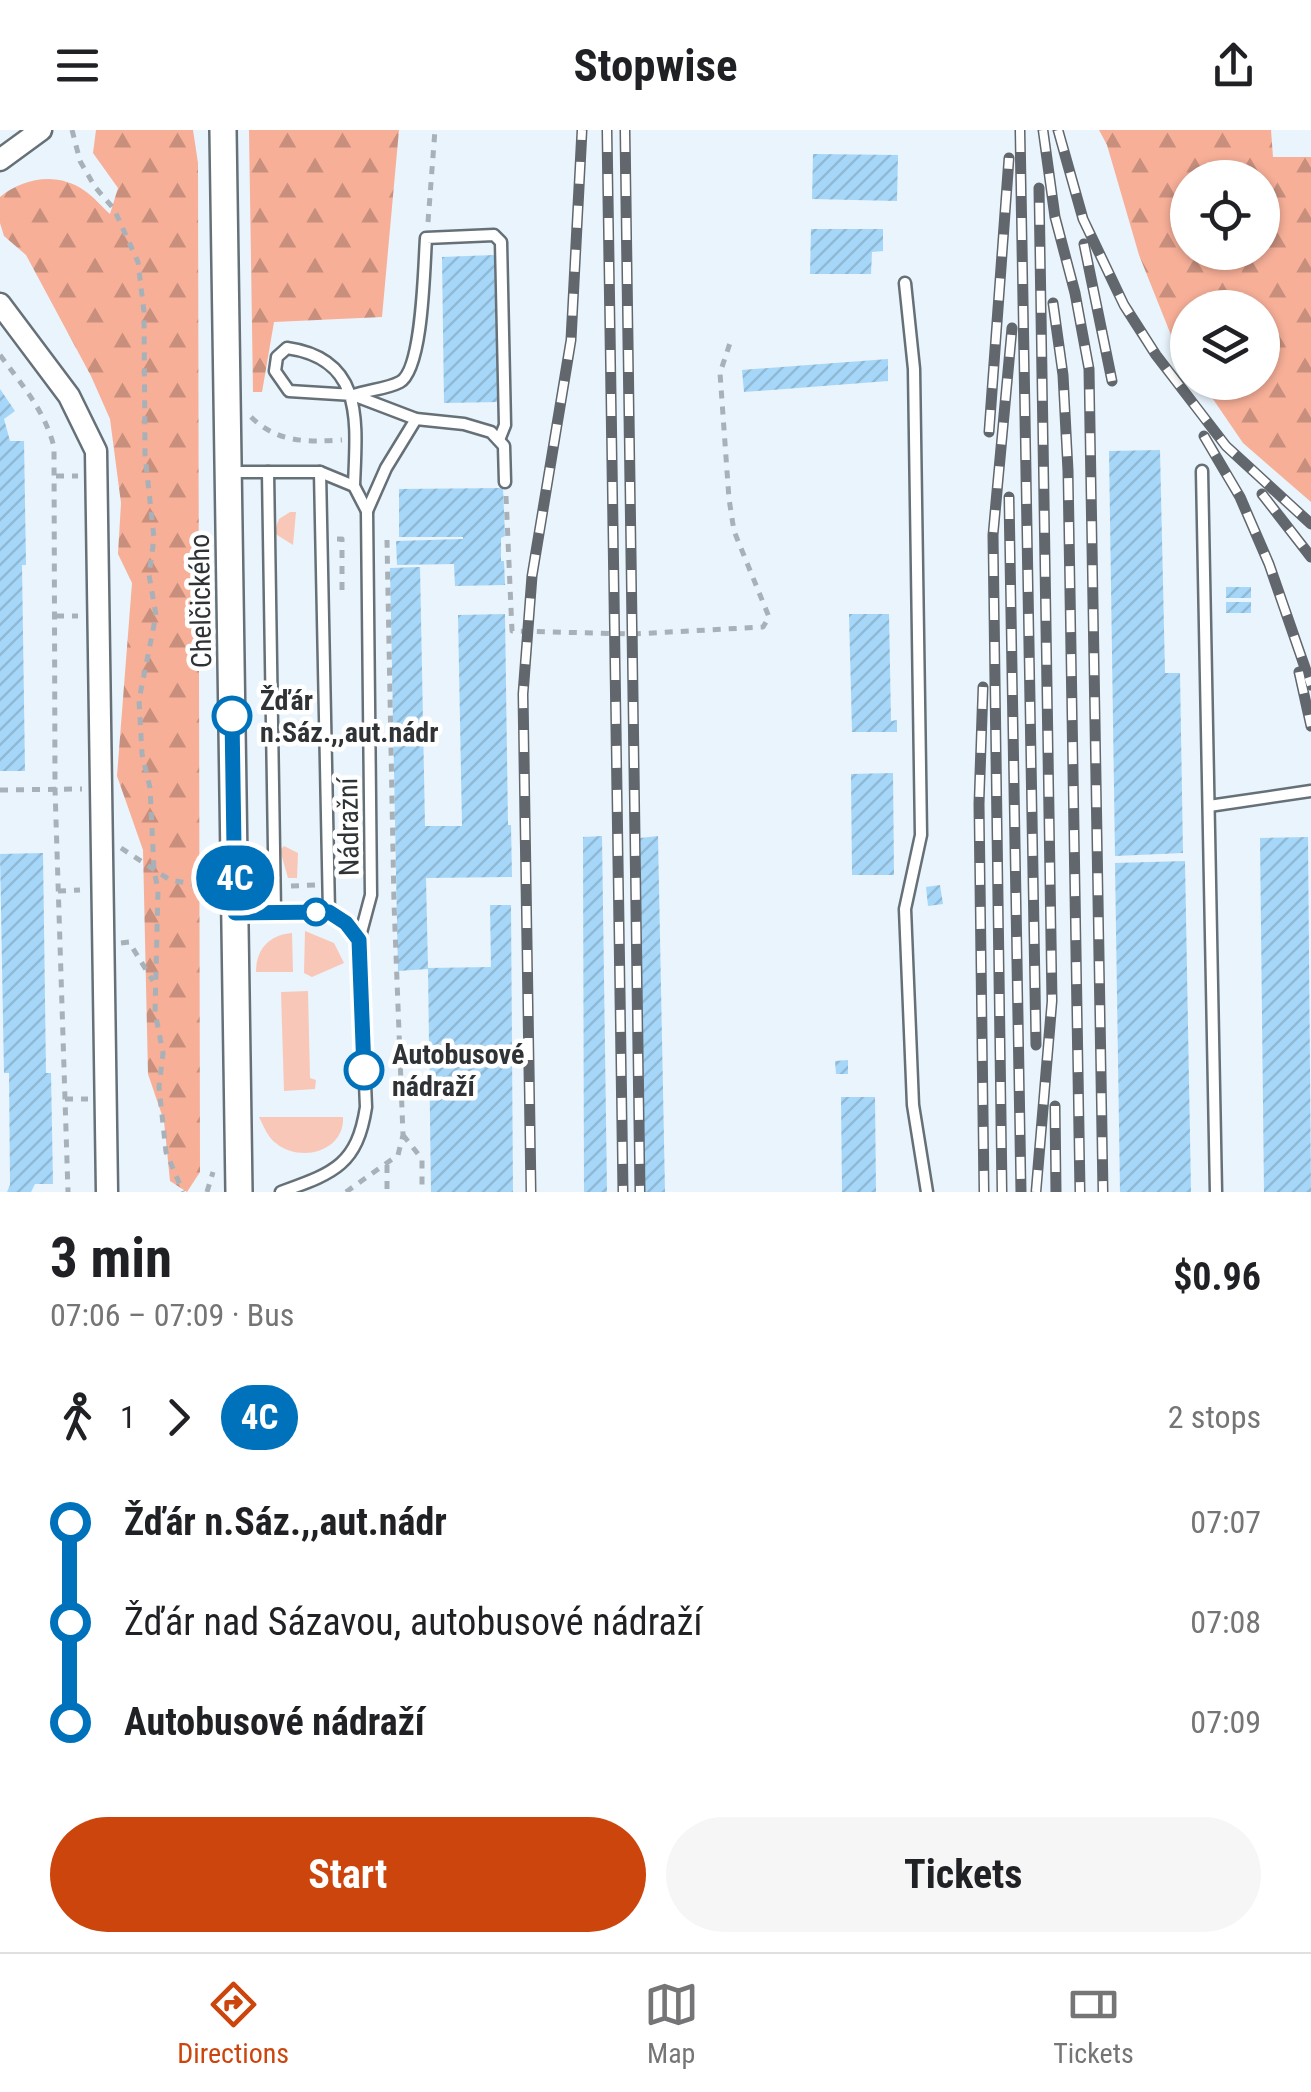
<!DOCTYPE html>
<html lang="en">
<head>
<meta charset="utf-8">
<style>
	body { margin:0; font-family:"Roboto Condensed",sans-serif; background:#f6f6f6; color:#202124; height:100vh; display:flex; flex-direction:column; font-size:38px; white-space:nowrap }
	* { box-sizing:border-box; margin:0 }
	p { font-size:32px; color:#757577 }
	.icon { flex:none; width:55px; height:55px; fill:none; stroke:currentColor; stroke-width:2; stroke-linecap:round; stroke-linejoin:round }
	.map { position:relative; height:1062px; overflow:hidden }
	.sheet { display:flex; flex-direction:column; background:#fff; flex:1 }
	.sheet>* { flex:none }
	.badge { padding:0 20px; border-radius:32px; font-size:35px; line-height:65px }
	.buttons { position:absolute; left:1170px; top:30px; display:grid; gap:20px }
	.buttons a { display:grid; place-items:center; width:110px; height:110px; border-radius:50%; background:#fff; box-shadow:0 2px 8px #0004; font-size:50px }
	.map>.badge { position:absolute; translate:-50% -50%; box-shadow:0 0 0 5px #fff }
	.legs { display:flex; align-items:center; gap:15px; height:110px; padding:0 50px; font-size:32px }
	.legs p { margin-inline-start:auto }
	.head { display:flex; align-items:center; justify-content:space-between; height:170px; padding:0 50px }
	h1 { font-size:55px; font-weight:700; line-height:75px }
	.action { display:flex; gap:20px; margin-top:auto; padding:20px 50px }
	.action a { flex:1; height:115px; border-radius:60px; background:#cc450d; color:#fff; font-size:40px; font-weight:700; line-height:115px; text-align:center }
	.action a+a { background:#f6f6f6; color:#202124 }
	ul { padding:0 50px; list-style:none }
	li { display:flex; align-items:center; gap:35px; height:100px; font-size:38px }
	li i { display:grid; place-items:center; width:15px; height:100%; margin:0 12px; background:currentColor }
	li i::after { content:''; width:25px; height:25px; margin:-12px; border:8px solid; border-radius:50%; background:#fff }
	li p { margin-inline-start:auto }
	li:first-child i { background:linear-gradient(#0000 50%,currentColor 0) }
	li:last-child i { background:linear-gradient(currentColor 50%,#0000 0) }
	header { display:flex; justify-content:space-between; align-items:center; height:130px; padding:0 50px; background:#fff; font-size:45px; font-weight:700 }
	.dock { display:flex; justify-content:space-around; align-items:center; height:140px; border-top:2px solid #e0e0e0; background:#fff; font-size:28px; color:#757577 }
	.dock a { display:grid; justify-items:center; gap:5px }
	.dock .selected { color:#cc450d }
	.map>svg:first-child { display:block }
	.grass { fill:#f9c7b7 }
	.forest { fill:url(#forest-firs); fill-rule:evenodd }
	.building { fill:url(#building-hatch) }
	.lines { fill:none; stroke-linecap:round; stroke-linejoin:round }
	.service-casing { stroke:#667077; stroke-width:15 }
	.minor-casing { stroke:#667077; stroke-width:25 }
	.tertiary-casing { stroke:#667077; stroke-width:30 }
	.path { stroke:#a9b1b8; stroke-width:5; stroke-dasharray:8 8; stroke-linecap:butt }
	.service { stroke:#fff; stroke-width:10 }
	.minor { stroke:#fff; stroke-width:20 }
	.tertiary { stroke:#fff; stroke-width:25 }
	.rail-casing { stroke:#61676c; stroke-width:11 }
	.rail { stroke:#fff; stroke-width:8; stroke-dasharray:22; stroke-linecap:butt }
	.line-1-casing { stroke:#fff; stroke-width:22 }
	.line-1 { stroke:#0072bc; stroke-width:15 }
	.stop-1-dot { fill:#fff; stroke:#0072bc; stroke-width:5 }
	.labels { text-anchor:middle; stroke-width:9; stroke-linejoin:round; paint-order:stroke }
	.street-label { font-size:28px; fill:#2f3336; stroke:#fff }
	.stop-label { font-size:28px; font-weight:bold; fill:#2f3336; stroke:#fff; text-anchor:start }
</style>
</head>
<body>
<header><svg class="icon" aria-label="menu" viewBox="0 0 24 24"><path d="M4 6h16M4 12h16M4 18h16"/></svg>Stopwise<svg class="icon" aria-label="share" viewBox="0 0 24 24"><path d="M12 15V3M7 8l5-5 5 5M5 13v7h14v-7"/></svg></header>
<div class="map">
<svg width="1311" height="1062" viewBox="0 0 1311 1062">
	<defs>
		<pattern id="forest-firs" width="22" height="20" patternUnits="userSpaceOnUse" patternTransform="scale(2.5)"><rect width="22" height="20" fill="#f7af98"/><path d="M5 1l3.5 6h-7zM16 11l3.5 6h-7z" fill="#c88f7d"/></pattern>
		<pattern id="building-hatch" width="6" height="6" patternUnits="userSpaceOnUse" patternTransform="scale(2.5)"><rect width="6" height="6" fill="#a7d7f8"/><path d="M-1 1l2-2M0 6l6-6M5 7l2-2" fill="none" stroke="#90b9d5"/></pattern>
	</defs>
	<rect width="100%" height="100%" fill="#e9f4fc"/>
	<g class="grass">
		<polygon points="290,382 296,382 293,415 274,403 279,389"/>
		<polygon points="284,716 298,723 297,748 288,748 280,720"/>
		<polygon points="305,801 334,813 344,833 312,847 304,843"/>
		<path d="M292,803l1,39h-37c0,-23 13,-37 36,-39z"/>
		<polygon points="308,861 310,948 316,950 315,959 284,961 281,862"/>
		<path d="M259,987h84c2,34 -42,46 -66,27 -9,-6 -13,-17 -18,-27z"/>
	</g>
	<g class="forest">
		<path d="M96,0h97l5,33 2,1009 -13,20 -17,-11 -6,-60 -16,-47 -5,-224 -26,-74 15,-193 -14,-29 3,-51 -11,-84 -19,-43 -65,-121 -22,-19 -4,-13v-26c25,-20 58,-25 85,-6 9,6 17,16 25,23l8,-26 -25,-35z"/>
		<polygon points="249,0 399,0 382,187 274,192 262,262 253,262"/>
		<path d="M1099,0h172l2,27h38v345l-68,-59 -41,-60 60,-1v-74h-74l-1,56 -10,-14 -38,-95 -32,-110zM1188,48h74v74h-74z"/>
	</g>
	<g class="building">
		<polygon points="813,24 898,25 897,71 812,69"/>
		<polygon points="811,99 883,99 883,121 872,122 871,144 810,144"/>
		<polygon points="494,125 498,272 444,273 442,127"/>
		<polygon points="888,229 888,251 744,262 742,240"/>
		<polygon points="0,259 15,281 4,289 10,311 24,311 26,435 22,435 25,641 0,641"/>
		<polygon points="1160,320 1165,543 1180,543 1183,723 1115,726 1109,321"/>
		<polygon points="503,358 505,406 501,408 501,431 504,431 505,455 455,456 454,434 397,435 396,411 463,409 463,407 399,407 399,359"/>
		<polygon points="420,437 425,696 462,696 458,485 505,484 508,695 511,695 512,747 426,748 428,838 491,837 490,775 511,775 513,1062 431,1062 428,839 398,841 390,438"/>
		<rect x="1226" y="457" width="25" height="11"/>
		<rect x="1226" y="472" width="25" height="11"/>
		<polygon points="849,484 889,484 891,591 897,590 897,602 852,602"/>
		<polygon points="893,643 894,745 852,745 851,644"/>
		<polygon points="602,706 607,1062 584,1062 583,707"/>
		<polygon points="658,706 665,1062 645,1062 640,708"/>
		<polygon points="1308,707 1311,1062 1264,1062 1260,708"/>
		<polygon points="43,723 46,943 51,943 53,1054 35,1054 31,1062 7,1062 10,1055 9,943 4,943 0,724"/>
		<polygon points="1185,731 1191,1062 1120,1062 1115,733"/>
		<polygon points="940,755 943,774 928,776 926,757"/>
		<polygon points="848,930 848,944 836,944 835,931"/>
		<polygon points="841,967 875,967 876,1062 842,1062"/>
	</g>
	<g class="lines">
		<defs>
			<g id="service">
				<polyline points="905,153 914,239 921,705 905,779 913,975 927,1062"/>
				<path d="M354,265c14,-5 33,-6 46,-13 23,-13 24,-116 26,-144l68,-3 7,7 4,183 -6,15"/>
				<polyline points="1202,341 1216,1062"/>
				<path d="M229,342h91l34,14 13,25 4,384 -12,45 7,167c-9,59 -33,66 -85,85"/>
				<polyline points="268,342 275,782"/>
				<polyline points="320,342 329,782"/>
				<path d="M354,356c2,-61 12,-127 -67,-138l-10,9 -2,14 14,20 64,4 63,24 48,5 27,8 13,14 1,36"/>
				<polyline points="367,381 386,338 416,289"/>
				<polyline points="1209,676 1311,661"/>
				<polyline points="237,783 329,782 346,793 359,810"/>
			</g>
			<g id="minor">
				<polyline points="0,30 41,0"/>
				<polyline points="0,174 69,266 96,321 107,1062"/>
			</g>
			<polyline id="tertiary" points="223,0 239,1062"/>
		</defs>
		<use href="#service" class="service-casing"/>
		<use href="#minor" class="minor-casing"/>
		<use href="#tertiary" class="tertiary-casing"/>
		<g class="path">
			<polyline points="72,0 80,31 95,57 114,79 138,132 144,182 145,325 154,408 149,445 156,485 139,570 142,624 150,658 154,740 158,760 155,882 163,923 159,957 166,1022 183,1062"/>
			<polyline points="428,92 435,0"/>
			<path d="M0,225c22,30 45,56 54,92l1,342 13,403"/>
			<path d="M251,287c27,26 55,25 91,23"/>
			<polyline points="56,346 78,346"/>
			<polyline points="506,366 512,501 633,504 763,497 769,487 734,401 729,369 720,243 730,213"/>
			<polyline points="337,409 342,409 342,468"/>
			<polyline points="56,486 78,486"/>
			<polyline points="0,660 82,659"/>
			<polyline points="121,718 170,750 210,757"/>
			<polyline points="291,756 315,755"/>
			<polyline points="58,761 80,760"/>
			<polyline points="121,813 129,812 153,851"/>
			<polyline points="402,957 429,956"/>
			<polyline points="65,969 88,969"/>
			<polyline points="403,1005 422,1029 422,1062"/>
			<polyline points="387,1035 387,1062"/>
			<polyline points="207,1062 213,1042"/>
			<polyline points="346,1062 398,1025 403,1005 394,773 387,410"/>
		</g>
		<use href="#service" class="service"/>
		<use href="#minor" class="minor"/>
		<use href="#tertiary" class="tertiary"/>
		<defs>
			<g id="rail">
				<polyline points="607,0 623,1062"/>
				<polyline points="625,0 640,1062"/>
				<polyline points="1020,0 1036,915"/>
				<polyline points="1043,0 1055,87 1075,163 1089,239 1103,1062"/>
				<polyline points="1058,0 1083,89 1124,175 1156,225 1226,316 1311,394"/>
				<polyline points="1084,114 1112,251"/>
				<polyline points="1053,173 1063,245 1068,341 1080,1062"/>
				<polyline points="989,302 1009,28"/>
				<polyline points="1204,306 1240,367 1269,434 1311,555"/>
				<polyline points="1262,364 1311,427"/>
				<polyline points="1009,367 1021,1062"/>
				<polyline points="1299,542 1311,596"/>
				<polyline points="983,557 979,674 984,1062"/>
				<polyline points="1055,976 1056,1062"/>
				<polyline points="531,1062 523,564 532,446 571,210 582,0"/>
				<polyline points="1002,1062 993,405 1012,198"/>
				<polyline points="1036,1062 1052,871 1039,58"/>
			</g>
		</defs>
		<use href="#rail" class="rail-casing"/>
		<use href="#rail" class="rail"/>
	</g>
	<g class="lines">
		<defs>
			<polyline id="line-1" points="232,586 235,783 329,782 346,793 359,810 364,940"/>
		</defs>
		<use href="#line-1" class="line-1-casing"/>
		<use href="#line-1" class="line-1"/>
	</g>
	<g class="stop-1-dot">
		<circle cx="232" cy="586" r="18"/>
		<circle cx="316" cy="782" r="12"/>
		<circle cx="364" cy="940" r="18"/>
	</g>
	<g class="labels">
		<g class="street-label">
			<text transform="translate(200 471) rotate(-91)" y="10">Chelčického</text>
			<text transform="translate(348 697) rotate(-91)" y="10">Nádražní</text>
		</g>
		<g class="stop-label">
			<text x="260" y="580">Žďár<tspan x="260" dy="32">n.Sáz.,,aut.nádr</tspan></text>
			<text x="392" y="934">Autobusové<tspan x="392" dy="32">nádraží</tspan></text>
		</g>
	</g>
</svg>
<div class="buttons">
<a><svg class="icon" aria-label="locate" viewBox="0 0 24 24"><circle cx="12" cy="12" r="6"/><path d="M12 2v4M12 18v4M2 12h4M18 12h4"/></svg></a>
<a><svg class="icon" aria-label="layers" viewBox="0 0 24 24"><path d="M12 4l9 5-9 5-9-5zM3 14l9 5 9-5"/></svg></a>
</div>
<b class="badge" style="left:235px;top:748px;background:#0072bc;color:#fff">4C</b>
</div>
<section class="sheet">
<div class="head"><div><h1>3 min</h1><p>07:06 – 07:09 · Bus</p></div><b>$0.96</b></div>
<div class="legs"><svg class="icon" aria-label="walk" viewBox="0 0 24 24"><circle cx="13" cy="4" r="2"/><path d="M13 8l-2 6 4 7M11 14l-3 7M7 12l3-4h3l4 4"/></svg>1<svg class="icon" aria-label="forward" viewBox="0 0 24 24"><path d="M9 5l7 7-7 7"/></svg><b class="badge" style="background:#0072bc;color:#fff">4C</b><p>2 stops</p></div>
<ul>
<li><i style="color:#0072bc"></i><b>Žďár n.Sáz.,,aut.nádr</b><p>07:07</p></li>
<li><i style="color:#0072bc"></i><span>Žďár nad Sázavou, autobusové nádraží</span><p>07:08</p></li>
<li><i style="color:#0072bc"></i><b>Autobusové nádraží</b><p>07:09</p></li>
</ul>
<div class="action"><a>Start</a><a>Tickets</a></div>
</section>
<nav class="dock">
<a class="selected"><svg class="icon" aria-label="directions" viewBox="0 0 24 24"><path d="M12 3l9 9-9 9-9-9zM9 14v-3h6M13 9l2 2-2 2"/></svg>Directions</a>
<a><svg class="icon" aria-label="map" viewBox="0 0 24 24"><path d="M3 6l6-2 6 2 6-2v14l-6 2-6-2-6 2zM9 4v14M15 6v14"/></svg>Map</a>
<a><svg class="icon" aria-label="tickets" viewBox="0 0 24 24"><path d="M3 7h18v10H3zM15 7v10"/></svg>Tickets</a>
</nav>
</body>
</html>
